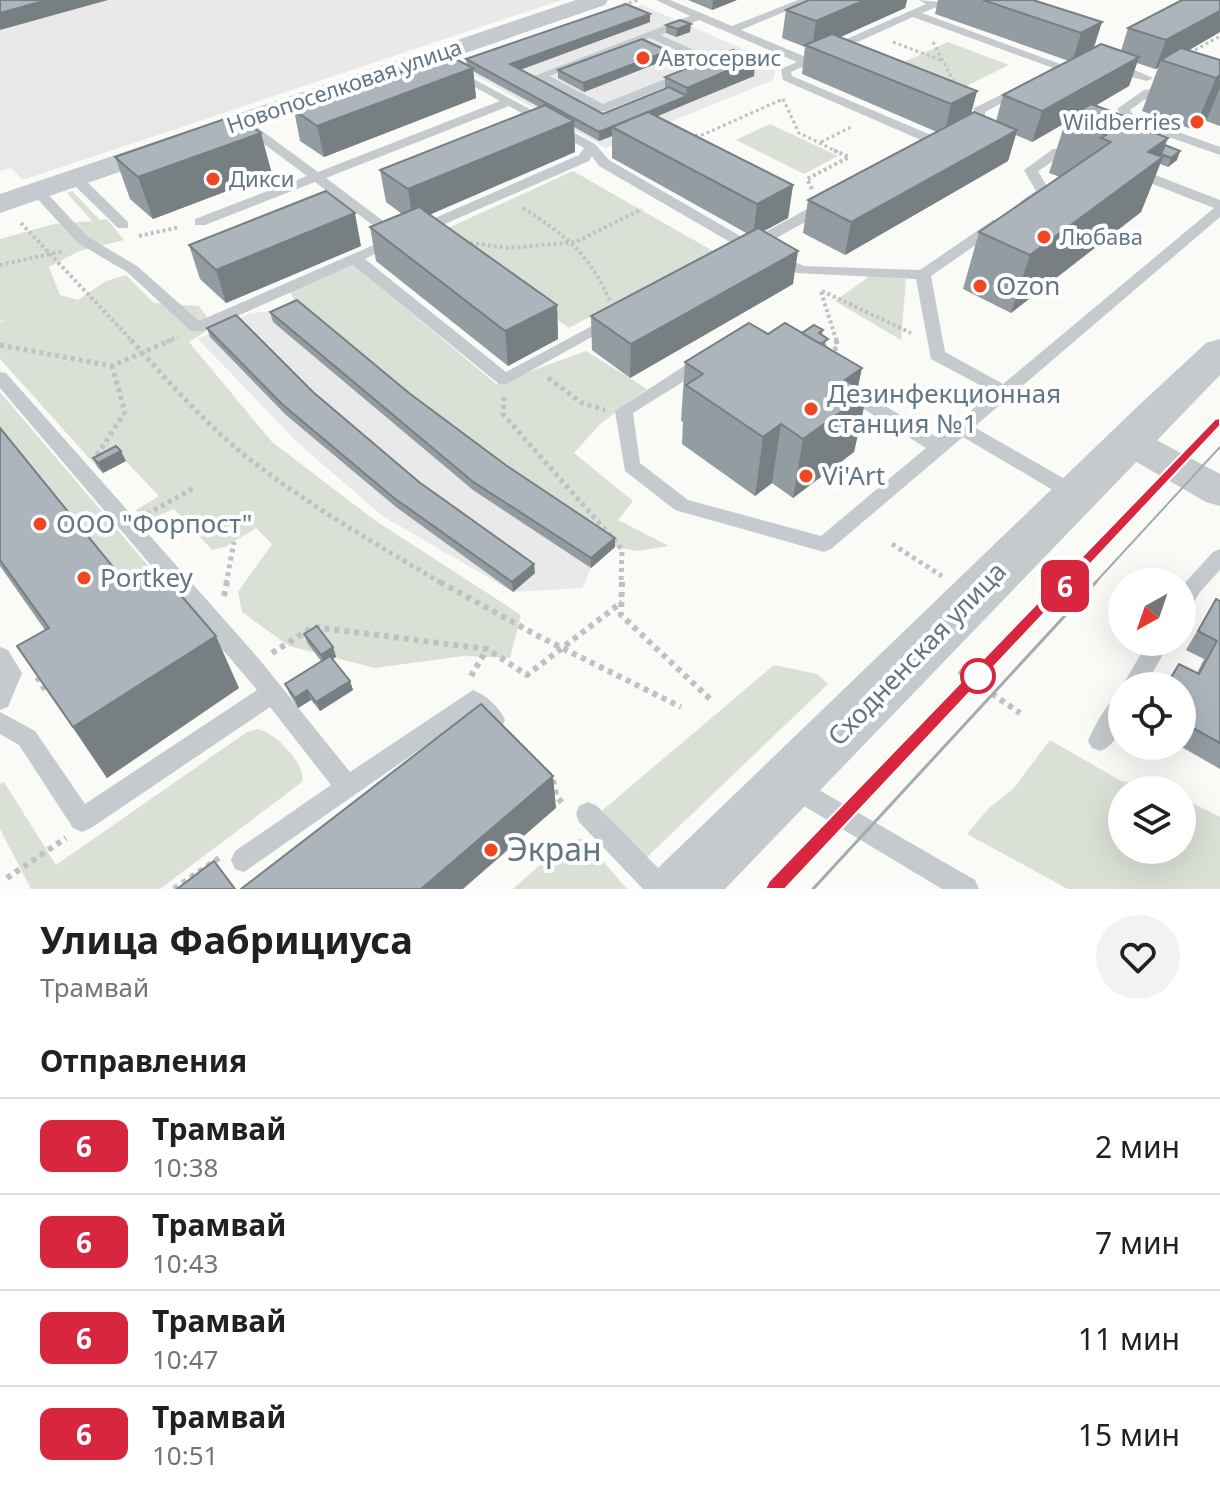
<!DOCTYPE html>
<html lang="ru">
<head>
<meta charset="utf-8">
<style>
	body { margin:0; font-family:"Noto Sans",sans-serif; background:#f2f2f2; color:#202124; height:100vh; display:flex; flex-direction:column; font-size:30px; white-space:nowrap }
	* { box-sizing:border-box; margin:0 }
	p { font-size:26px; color:#757577 }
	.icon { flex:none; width:44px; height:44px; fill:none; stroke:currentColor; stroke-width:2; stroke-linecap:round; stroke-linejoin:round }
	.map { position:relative; height:889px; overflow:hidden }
	.details { display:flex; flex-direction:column; background:#fff; flex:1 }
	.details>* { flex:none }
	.badge { padding:0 16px; border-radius:12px; font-size:28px; line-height:52px }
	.needle { width:52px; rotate:220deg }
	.controls { position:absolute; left:1108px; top:568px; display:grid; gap:16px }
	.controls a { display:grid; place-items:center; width:88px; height:88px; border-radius:50%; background:#fff; box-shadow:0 8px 32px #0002; font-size:40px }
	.map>.badge { position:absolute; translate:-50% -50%; box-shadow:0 0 0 4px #fff }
	h2 { padding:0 40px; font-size:30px; line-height:72px }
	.round { display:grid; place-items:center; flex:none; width:84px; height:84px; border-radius:42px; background:#f2f2f2 }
	.overview { display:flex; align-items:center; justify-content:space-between; height:136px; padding:0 40px }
	h1 { font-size:38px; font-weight:700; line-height:60px }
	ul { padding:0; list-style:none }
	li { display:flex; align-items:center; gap:24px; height:96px; padding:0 40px; border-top:2px solid #e0e0e0 }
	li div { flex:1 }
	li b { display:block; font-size:30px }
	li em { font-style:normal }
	li .badge { min-width:88px; font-weight:700; text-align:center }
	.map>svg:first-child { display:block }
	.built { fill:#e8e9e8 }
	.green { fill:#dae0d6 }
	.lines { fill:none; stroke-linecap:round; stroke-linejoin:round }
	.path-far3 { stroke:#bec2c4; stroke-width:3; stroke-dasharray:3 3; stroke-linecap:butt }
	.path-far2 { stroke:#bec2c4; stroke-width:4; stroke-dasharray:3 3; stroke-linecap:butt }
	.path-far1 { stroke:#bec2c4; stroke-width:5; stroke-dasharray:4 4; stroke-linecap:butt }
	.path { stroke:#bec2c4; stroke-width:6; stroke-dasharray:5 5; stroke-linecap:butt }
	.service { fill:#c4cacd; fill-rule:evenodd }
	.minor { fill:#c4cacd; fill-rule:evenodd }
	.tertiary { fill:#c4cacd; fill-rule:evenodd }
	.tram-far1 { stroke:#a3abb1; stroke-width:2 }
	.tram { stroke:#a3abb1; stroke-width:3 }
	.wall { fill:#939ca1 }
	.shaded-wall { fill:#787f83 }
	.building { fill:#abb5bb; stroke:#787f83; stroke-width:2 }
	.line { fill:#d7263d; stroke:#fff; stroke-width:2 }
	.poi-dot { fill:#f04621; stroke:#fff; stroke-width:3 }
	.stop-dot { fill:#fff; stroke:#d7263d; stroke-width:4 }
	.labels { text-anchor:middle; stroke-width:8; stroke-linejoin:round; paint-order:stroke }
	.far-poi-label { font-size:22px; fill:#627784; stroke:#fff; text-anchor:start }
	.far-street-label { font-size:22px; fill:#627784; stroke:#fff }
	.poi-label { font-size:26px; fill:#627784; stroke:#fff; text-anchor:start }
	.street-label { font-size:26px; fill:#627784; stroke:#fff }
	.near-poi-label { font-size:32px; fill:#627784; stroke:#fff; text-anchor:start }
</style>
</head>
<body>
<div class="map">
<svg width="1220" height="889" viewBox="0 0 1220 889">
	<rect width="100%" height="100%" fill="#fafaf7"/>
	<g class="built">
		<polygon points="0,0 562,0 23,180 11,168 0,171"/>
		<polygon points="642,5 777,64 773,80 606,148 460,67"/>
		<polygon points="299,309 508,476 615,547 591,568 582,588 513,592 381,515 296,441 198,339 250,313"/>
	</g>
	<g class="green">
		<polygon points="948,42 1009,65 942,98 880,73"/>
		<polygon points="770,124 838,156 804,174 736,140"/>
		<polygon points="573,171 713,251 569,328 437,233"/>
		<polygon points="72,191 100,220 107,219 124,240 79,251 49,267 60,295 78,300 106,281 126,275 154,303 199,306 214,326 189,342 272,442 376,521 521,615 510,658 463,656 375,668 289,646 242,612 238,592 272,544 256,528 225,547 212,550 174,509 145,521 136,510 159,496 121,456 98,468 0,359 0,322 5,320 0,321 0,239 54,224 92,221 67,193"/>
		<polygon points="354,265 496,384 586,351 647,389 600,424 574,453 633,501 618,520 669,546 637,551 615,547 508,476 299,309 290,292"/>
		<polygon points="870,276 906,279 901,340 835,301"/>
		<polygon points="0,392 179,602 147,629 0,444"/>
		<polygon points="774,665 817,674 828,684 645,859 598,814"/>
		<path d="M258,729c17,4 48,34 44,53l-142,107h-129l-31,-60v-45l4,-2 52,83 191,-133z"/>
		<polygon points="1050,740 1121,781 1162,790 1122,790 1122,850 1182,850 1182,798 1220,817 1220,889 1068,889 967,834 989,808 1013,789"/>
		<polygon points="569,839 584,839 627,889 513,889"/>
	</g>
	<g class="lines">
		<g class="path-far3">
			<polyline points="623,5 638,0"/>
			<polyline points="893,42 943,61"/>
			<polyline points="933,42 956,86"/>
			<polyline points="1190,53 1220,36"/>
			<polyline points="783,99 799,133 838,152"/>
			<polyline points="689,136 702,135 783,99"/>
			<polyline points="821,142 851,127"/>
		</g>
		<g class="path-far2">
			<polyline points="812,189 807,179 849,157 833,150"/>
			<path d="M523,208c44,28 67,47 88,95"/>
			<polyline points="21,223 133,342"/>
			<polyline points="139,236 180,227"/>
			<polyline points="464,242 509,248 576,242 642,209"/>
			<polyline points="0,265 63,251"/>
			<polyline points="822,291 911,333"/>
			<polyline points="821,292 837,342"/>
			<polyline points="166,342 178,337"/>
		</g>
		<g class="path-far1">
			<path d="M131,340c35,39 71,80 112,114 60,48 133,90 200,130"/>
			<polyline points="0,345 112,366 171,340"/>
			<polyline points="827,354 838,347 836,340"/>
			<polyline points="548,378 582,403 605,410"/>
			<polyline points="504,397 503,414 622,549 621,584"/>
			<polyline points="97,455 125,412 112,366"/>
			<polyline points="147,514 194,488"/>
			<polyline points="892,544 942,576"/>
			<polyline points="226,584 234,542"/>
		</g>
		<g class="path">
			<polyline points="440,582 540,637 681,707"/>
			<polyline points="622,582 621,615 710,699"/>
			<polyline points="224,596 227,582"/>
			<polyline points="272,653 313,627 487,649 527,675 622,602"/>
			<polyline points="959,671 1020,713"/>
			<polyline points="471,676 487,649"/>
			<polyline points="37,677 48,694"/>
			<polyline points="553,780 556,796 565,806"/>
			<polyline points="7,878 66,838"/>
			<polyline points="174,889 219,858"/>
		</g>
		<g class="service">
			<path d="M656,0h14l62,26 66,-26h14l-71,30 65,27 120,-53 -7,-4 20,2v4l-17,7 146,54 -18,11h-8v-4l11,-6 -140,-51 -122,55 1,4 139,59 5,13 -18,11 -6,-4 11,-8 -2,-7 -138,-60 -2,-11 16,-7 -98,-42 -39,15 59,26v4l-113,46h-8l-64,-35 156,-60zM650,38l55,25 -102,41 -54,-28z"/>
			<polygon points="1112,66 1130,68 1153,78 1147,81 1108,71 1106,69"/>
			<polygon points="455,69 595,144 609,160 749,241 820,202 830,202 830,208 760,247 804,266 920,270 993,220 1003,220 1003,226 931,276 945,352 1003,384 1214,208 1127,174 1127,168 1137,168 1220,200 1220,217 974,427 1082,489 1084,494 1082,499 1068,499 963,437 831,549 824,552 675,510 625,471 615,411 698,357 710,357 712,361 710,365 633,413 640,463 688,500 821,536 926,448 840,394 837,390 840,386 852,386 938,438 993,392 931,359 916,279 797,273 744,250 599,166 592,156 589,161 422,234 412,234 412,228 579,155 584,148 509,106 326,178 406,238 365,259 506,372 605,319 617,319 619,322 505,385 499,384 353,265 203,331 191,331 127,272 78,243 30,191 37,187 42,188 88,237 137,266 199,321 390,238 315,182 205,225 195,225 195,219 307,176 238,125 238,119 246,119 318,172 500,101 451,74 449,72"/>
			<polygon points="1019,86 1029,88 985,112 985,123 968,132 960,132 960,126 974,119 974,108"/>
			<polygon points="1172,86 1178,89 1176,91 1151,95 1130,110 1134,116 1220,147 1220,155 1126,122 1117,109 1144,90"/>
			<polygon points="1053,149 1078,148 1084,152 1078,156 1061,156 1038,171 1050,192 1031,207 1021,207 1021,201 1036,191 1024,170"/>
			<polygon points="75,174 80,175 128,222 128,228 118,228 70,181 70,175"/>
			<path d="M0,372l6,1 253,286 91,113 123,-82c13,5 27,18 32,30l-3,7 -8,3 -8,-3 -14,-14 -228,159 -9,-3 -4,-9 4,-9 96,-66 -61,-78 -179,121 -9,4 -9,-4 -54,-83 -19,-11v-22l35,19 50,73 172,-114 -257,-302z"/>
			<polygon points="1220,549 1220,570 1200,592 1189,610 1182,612 1182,586 1213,552"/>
			<polygon points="1148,642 1170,642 1145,686 1122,686"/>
			<polygon points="0,647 8,650 22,673 8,707 0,710"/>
			<path d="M1122,694c0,21 1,49 -22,57l-8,-3 -4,-7c7,-15 19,-41 34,-47z"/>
			<polygon points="793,775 975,880 979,889 942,889 784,794 781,786 784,778"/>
			<polygon points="588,802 597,806 670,880 674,889 643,889 579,822 576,814 579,806"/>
		</g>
		<g class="minor">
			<polygon points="576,0 608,0 605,5 0,213 0,194"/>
			<polygon points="1127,427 1140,431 1220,474 1220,506 1206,502 1114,449 1108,440 1114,431"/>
		</g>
		<polygon class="tertiary" points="1220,339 1220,375 725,889 649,889 659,867 1136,408 1206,343"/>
		<g class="tram-far1">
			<polyline points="1067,584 1220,423"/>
			<polyline points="1094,584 1220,447"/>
		</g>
		<g class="tram">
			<polyline points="777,889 1069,582"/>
			<polyline points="813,889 1096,582"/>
		</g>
	</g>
	<g class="wall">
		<polygon points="688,0 737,0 712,10"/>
		<polygon points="809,0 907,0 905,8 840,37 977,91 971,114 996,121 1003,95 1069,61 935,14 938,0 1033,0 1102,22 1094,48 1121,51 1128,28 1220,0 1220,32 1189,50 1220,60 1220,126 1206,121 1194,130 1142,111 1158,68 1155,69 1137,63 1129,86 1095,106 1151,126 1149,131 1168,138 1165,145 1177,160 1168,167 1160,164 1141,212 1011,313 963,289 979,232 1060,177 1049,173 1065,123 1032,142 1016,135 1008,161 845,255 803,233 808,200 937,132 802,74 805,47 782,38 786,10"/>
		<polygon points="650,22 520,70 603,114 665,89 665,77 755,59 754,76 657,116 793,185 788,218 764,231 793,284 630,378 592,350 591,316 748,234 612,158 612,136 599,141 574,127 575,152 430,214 557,305 558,339 508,366 376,261 370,227 402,214 386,202 380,170 539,107 473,71 476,98 324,157 300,141 294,110 467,65 466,59"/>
		<polygon points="666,25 690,32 676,37 666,33"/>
		<polygon points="668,51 668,59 584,92 558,78 558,70"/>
		<polygon points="115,157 272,174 153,219 130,199"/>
		<polygon points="189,245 361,246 226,303 200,279"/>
		<polygon points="270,312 409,393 507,466 615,538 615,547 591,568 473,490 273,322"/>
		<polygon points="207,328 313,392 419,482 535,573 513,592 396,507 286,415 210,337"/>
		<polygon points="823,330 822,335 827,347 858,388 867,393 854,452 793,498 772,483 755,496 682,444 683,422 681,421 685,362 768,334"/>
		<polygon points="0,428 126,583 239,688 107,778 17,646 45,630 0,566"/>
		<polygon points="93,458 126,461 103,473 98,468"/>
		<polygon points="1216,599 1220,601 1220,769 1180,746 1182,746 1182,686 1164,686 1179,664 1197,673 1204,659 1186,650"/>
		<polygon points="304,634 333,647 336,657 333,659 350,681 353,690 320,711 311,700 298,708 289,693 285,684 321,661 308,644"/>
	</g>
	<g class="shaded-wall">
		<polygon points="47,0 108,0 0,30 0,13"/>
		<polygon points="713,0 737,0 712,10"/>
		<polygon points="865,0 907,0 905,8 814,49 812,48 816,21"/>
		<polygon points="1220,11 1220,32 1167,63 1161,60 1158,68 1155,69 1166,40"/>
		<polygon points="650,14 650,22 511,73 510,64"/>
		<polygon points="1102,22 1092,51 1072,62 1081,33"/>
		<polygon points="691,24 690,32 676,37 677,29"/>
		<polygon points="668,51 668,59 584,92 583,83"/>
		<polygon points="1139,57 1129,86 1069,121 1066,120 1065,123 1032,142 1042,111"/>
		<polygon points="755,59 754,76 686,104 687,88"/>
		<polygon points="473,68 476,98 324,157 317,126"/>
		<polygon points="1220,75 1220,88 1206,121 1194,130 1216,78"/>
		<polygon points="977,91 969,121 944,135 951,104"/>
		<polygon points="687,96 686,104 621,132 612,127"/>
		<polygon points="574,121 575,152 413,222 408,189"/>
		<polygon points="612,127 612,136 599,141 599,132"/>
		<polygon points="1017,130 1008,161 845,255 851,222"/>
		<polygon points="261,133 272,174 153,219 138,177"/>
		<polygon points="1168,138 1159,160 1163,157 1141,212 1011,313 1030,255 1148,152"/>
		<polygon points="1180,151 1177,160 1168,167 1171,158"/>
		<polygon points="793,185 788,218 753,237 757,204"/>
		<polygon points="355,213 361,246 226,303 216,270"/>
		<polygon points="798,251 793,284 630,378 631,344"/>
		<polygon points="557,305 558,339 508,366 505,331"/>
		<polygon points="862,368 855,402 867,393 854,452 793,498 803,439 845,380"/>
		<polygon points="781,424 772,483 755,496 763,437"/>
		<polygon points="121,451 126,461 103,473 98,463"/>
		<polygon points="615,538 615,547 591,568 591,558"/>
		<polygon points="534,564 535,573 513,592 512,582"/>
		<polygon points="216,636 239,688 107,778 73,727"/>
		<polygon points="333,647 336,657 324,664 321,655"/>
		<polygon points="350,681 353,690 320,711 316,702"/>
		<polygon points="307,690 311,700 298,708 295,698"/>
		<polygon points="553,776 556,808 463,889 421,889"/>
	</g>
	<g class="building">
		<polygon points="0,0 47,0 0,13"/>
		<polygon points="809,0 865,0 816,21 786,10"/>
		<polygon points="983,0 1033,0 1102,22 1081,33"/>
		<polygon points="1182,0 1220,0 1220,11 1166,40 1128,28"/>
		<polygon points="626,4 650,14 510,64 603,114 669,87 687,96 599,132 466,59"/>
		<polygon points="680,20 691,24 677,29 666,25"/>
		<polygon points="832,34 977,91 951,104 805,45"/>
		<polygon points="642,39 668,51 583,83 558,70"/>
		<polygon points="1101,44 1139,57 1042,111 1003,95"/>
		<polygon points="1181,48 1220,60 1220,75 1216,78 1161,60"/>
		<polygon points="733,50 755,59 687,88 665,77"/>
		<polygon points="448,55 473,68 317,126 294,110"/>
		<polygon points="1091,104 1151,126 1146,130 1168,138 1148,152 1163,157 1030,255 979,232 1111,142 1101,138 1106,135 1066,120"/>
		<polygon points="545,105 574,121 408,189 380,170"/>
		<polygon points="648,112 793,185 757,204 612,127"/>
		<polygon points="974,112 1017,130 851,222 808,200"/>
		<polygon points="236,115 261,133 138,177 115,157"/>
		<polygon points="1165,145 1180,151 1171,158 1161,154"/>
		<polygon points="326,191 355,213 216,270 189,245"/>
		<polygon points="419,207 557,305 505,331 370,227"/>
		<polygon points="758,228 798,251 631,344 591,316"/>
		<polygon points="297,300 409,393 507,466 615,538 591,558 472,481 270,312"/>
		<polygon points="236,315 313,392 419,482 534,564 512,582 394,498 283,405 207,328"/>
		<polygon points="749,323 768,334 785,323 862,368 845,380 867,393 803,439 781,424 763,437 686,385 703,374 685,362"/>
		<polygon points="814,325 823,330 819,333 828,339 821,344 802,333"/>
		<polygon points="0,428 126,583 155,565 216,636 73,727 17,646 49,628 0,560"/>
		<polygon points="116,446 121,451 98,463 93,458"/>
		<polygon points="1216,599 1220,601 1220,743 1182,722 1182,686 1166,686 1179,664 1199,674 1217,641 1198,631"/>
		<polygon points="317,626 333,647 321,655 304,634"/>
		<polygon points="330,656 350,681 316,702 307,690 295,698 285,684"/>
		<polygon points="481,704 553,776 421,889 241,889"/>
		<polygon points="214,861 235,889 177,889"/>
	</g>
	<polygon class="line" points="1220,418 1220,426 785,889 765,889 769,881 1215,419"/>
	<g class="poi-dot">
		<circle cx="643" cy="58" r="8"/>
		<circle cx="1197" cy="122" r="8"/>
		<circle cx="213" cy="179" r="8"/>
		<circle cx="1044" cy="237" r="8"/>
		<circle cx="980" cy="286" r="8"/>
		<circle cx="811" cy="409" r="8"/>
		<circle cx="806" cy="476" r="8"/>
		<circle cx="40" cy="524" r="8"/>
		<circle cx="84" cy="578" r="8"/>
		<circle cx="491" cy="850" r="8"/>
	</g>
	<circle class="stop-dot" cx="978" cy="676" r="16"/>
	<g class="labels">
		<g class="far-poi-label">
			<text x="659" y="66">Автосервис</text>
			<text x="1181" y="130" text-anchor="end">Wildberries</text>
			<text x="229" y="187">Дикси</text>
			<text x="1060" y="245">Любава</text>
		</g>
		<g class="far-street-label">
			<text transform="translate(344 86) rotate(-19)" y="8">Новопоселковая улица</text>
		</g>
		<g class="poi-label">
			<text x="996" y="295">Ozon</text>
			<text x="827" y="403">Дезинфекционная<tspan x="827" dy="30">станция №1</tspan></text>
			<text x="822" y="485">Vi'Art</text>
			<text x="56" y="533">ООО "Форпост"</text>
			<text x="100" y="587">Portkey</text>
		</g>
		<g class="street-label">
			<text transform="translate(917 654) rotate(-46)" y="9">Сходненская улица</text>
		</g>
		<g class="near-poi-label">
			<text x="507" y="861">Экран</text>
		</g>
	</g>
</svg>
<div class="controls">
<a><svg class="needle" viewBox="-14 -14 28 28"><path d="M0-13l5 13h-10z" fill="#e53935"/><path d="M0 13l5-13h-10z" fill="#757577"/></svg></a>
<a><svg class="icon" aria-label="locate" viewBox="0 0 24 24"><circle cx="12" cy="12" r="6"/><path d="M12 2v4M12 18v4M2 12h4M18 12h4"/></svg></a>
<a><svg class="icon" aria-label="layers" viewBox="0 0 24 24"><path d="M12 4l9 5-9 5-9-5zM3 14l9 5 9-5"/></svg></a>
</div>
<b class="badge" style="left:1065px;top:586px;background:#d7263d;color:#fff">6</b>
</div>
<section class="details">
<div class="overview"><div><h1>Улица Фабрициуса</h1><p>Трамвай</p></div><a class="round"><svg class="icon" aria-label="heart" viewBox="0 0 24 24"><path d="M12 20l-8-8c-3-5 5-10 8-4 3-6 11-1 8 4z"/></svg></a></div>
<h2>Отправления</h2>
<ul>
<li><span class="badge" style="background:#d7263d;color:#fff">6</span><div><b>Трамвай</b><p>10:38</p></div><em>2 мин</em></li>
<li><span class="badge" style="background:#d7263d;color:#fff">6</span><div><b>Трамвай</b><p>10:43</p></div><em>7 мин</em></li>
<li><span class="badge" style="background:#d7263d;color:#fff">6</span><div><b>Трамвай</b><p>10:47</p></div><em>11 мин</em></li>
<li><span class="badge" style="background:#d7263d;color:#fff">6</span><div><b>Трамвай</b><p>10:51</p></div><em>15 мин</em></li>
</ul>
</section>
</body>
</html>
